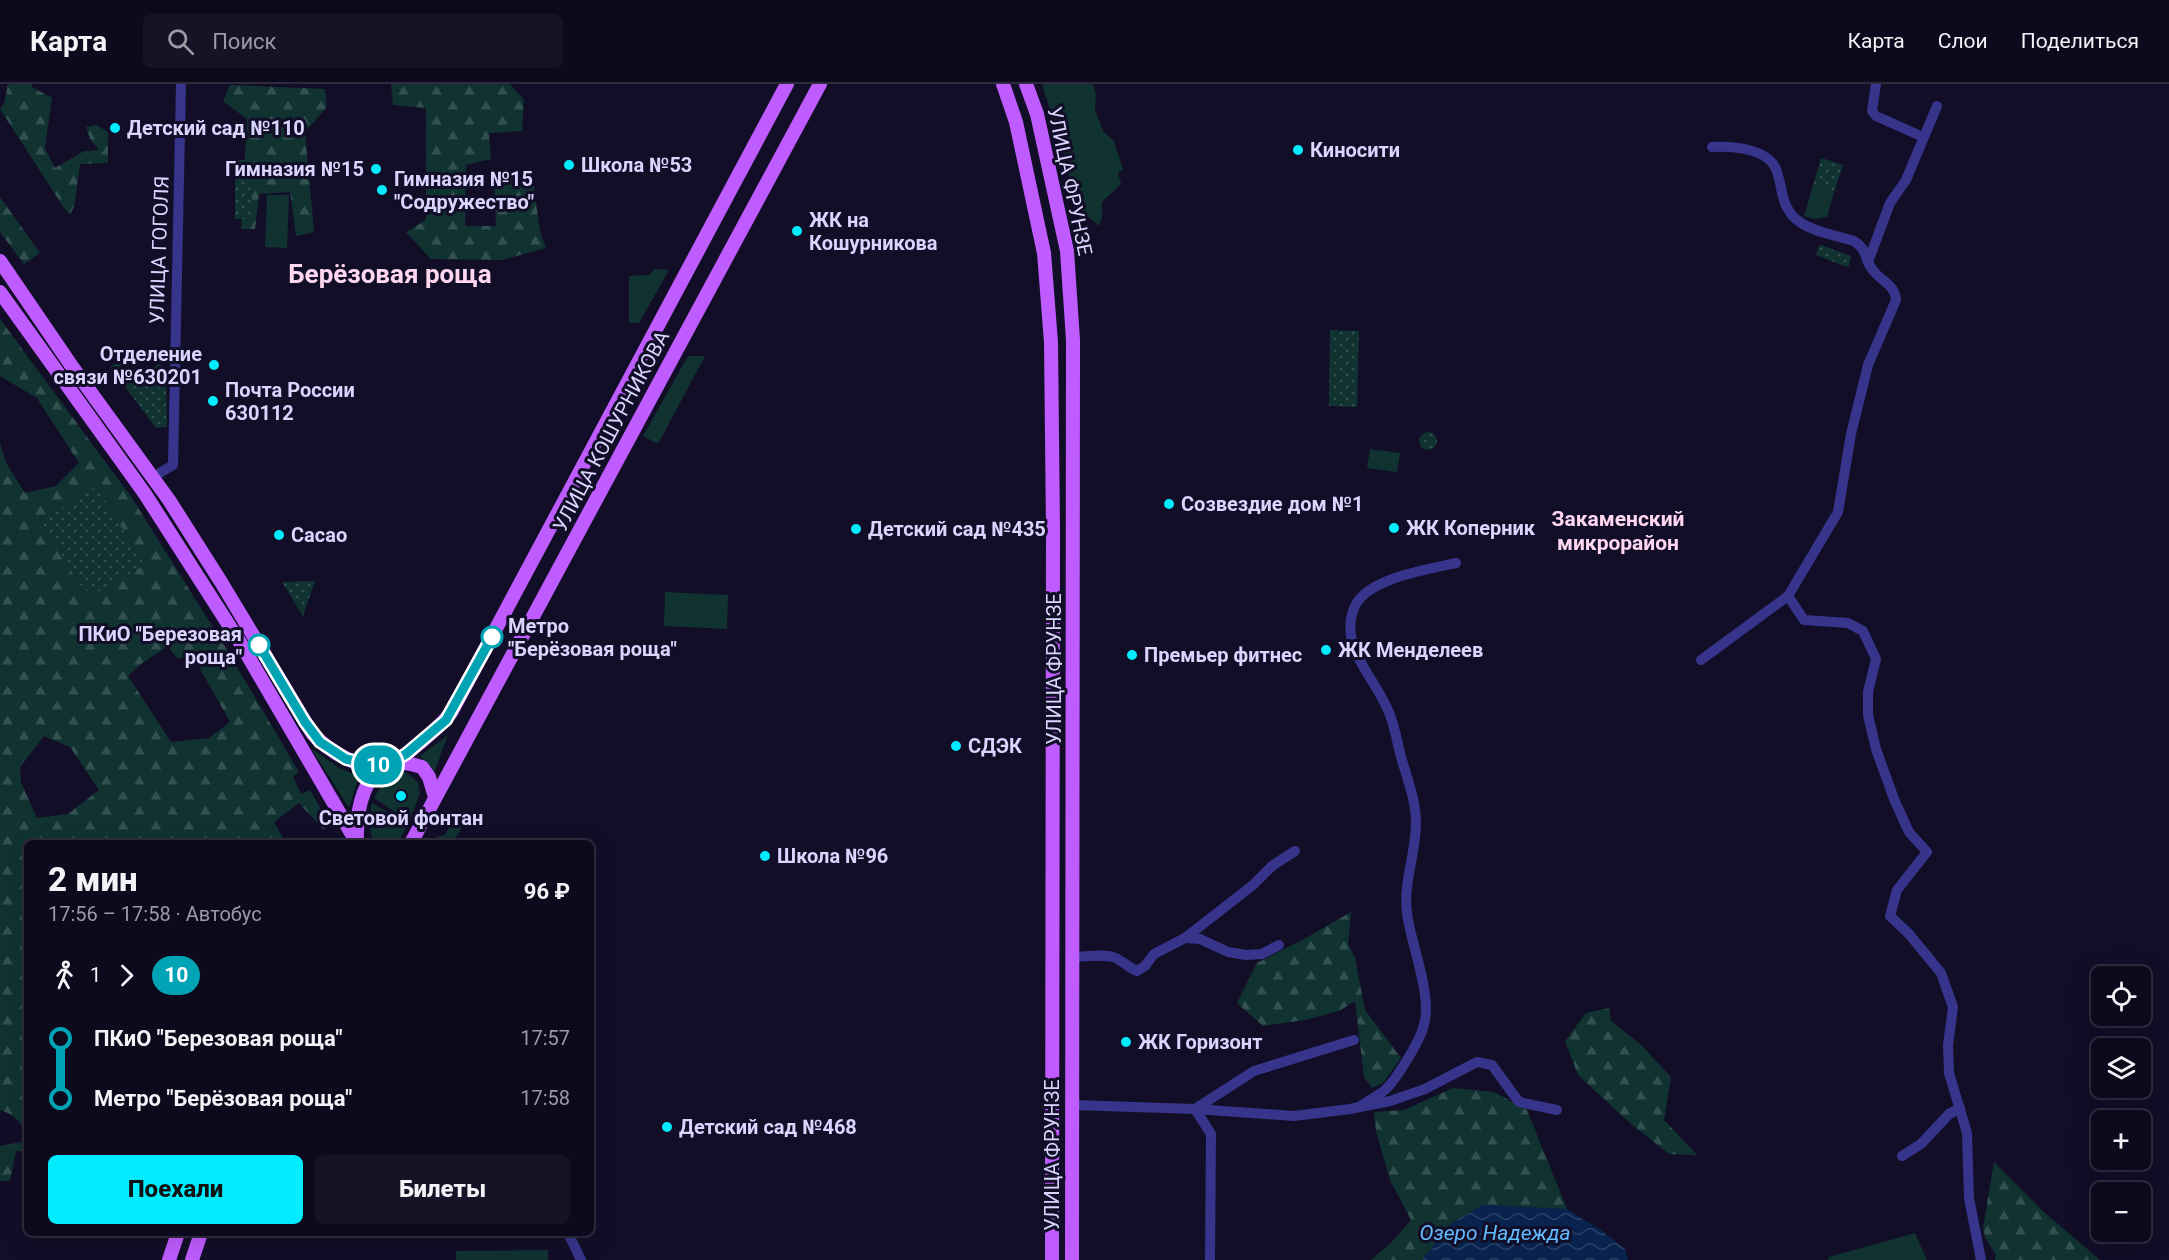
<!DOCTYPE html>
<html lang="ru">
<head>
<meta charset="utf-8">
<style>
	body { margin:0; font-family:Roboto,sans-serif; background:#171327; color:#f1f3f6; height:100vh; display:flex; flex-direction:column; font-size:22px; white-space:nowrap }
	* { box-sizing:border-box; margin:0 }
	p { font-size:20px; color:#9b9aa4 }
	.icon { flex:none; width:33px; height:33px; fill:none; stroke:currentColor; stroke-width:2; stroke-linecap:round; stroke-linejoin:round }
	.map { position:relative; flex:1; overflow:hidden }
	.side { position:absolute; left:24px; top:756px; width:570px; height:396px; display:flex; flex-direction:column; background:#0e0a1e; border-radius:9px; box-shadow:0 6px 24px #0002,0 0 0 2px #2e2b3c }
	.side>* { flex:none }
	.badge { padding:0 12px; border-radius:20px; font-size:21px; line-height:39px }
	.controls { position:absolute; left:2091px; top:882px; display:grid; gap:12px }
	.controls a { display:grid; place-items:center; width:60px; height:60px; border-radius:9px; background:#0e0a1e; box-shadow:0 6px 24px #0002,0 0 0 2px #2e2b3c; font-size:30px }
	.map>.badge { position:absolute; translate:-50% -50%; box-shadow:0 0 0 3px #fff }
	.legs { display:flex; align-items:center; gap:9px; height:66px; padding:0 24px; font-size:20px }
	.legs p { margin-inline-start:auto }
	.summary { display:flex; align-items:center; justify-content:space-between; height:102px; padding:0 24px }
	h1 { font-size:33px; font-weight:800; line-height:45px }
	.action { display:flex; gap:12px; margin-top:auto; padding:12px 24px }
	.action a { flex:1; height:69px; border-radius:9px; background:#01ecff; color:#111; font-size:24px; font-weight:800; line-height:69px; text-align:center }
	.action a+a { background:#171327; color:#f1f3f6 }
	ul { padding:0 24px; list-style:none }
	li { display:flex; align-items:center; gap:21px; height:60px; font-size:22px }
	li i { display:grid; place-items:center; width:9px; height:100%; margin:0 8px; background:currentColor }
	li i::after { content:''; width:15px; height:15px; margin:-8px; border:4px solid; border-radius:50%; background:#0e0a1e }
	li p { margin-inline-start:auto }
	li:first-child i { background:linear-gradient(#0000 50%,currentColor 0) }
	li:last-child i { background:linear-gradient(currentColor 50%,#0000 0) }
	header { display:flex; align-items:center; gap:36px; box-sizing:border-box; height:84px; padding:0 30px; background:#0e0a1e; border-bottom:2px solid #2e2b3c }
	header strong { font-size:28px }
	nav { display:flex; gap:33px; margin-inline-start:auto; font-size:21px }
	.search { width:420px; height:54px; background:#171327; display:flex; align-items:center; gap:15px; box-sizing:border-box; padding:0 21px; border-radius:9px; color:#9b9aa4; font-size:22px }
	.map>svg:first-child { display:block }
	.green { fill:#103331 }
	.forest { fill:url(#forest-firs); fill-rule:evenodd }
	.park { fill:url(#park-dots) }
	.water { fill:url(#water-waves) }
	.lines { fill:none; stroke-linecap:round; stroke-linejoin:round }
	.minor { stroke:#36358b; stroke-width:10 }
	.major { stroke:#be5cff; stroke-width:14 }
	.line-1-casing { stroke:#fff; stroke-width:14 }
	.line-1 { stroke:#00a3b4; stroke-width:9 }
	.poi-dot { fill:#01ecff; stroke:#120e28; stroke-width:2 }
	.stop-1-dot { fill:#fff; stroke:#00a3b4; stroke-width:3 }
	.labels { text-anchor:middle; stroke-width:6; stroke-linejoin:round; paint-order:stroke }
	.poi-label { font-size:20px; font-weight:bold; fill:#d9d5ff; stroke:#120e28; text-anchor:start }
	.street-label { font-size:20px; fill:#d9d5ff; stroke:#120e28 }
	.stop-label { font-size:20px; font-weight:bold; fill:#d9d5ff; stroke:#120e28; text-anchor:start }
	.neighbourhood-label { font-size:21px; font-weight:bold; fill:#ffd7f1; stroke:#120e28 }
	.water-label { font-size:21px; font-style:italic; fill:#63bbff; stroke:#120e28 }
	.district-label { font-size:26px; font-weight:bold; fill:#ffd7f1; stroke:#120e28 }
</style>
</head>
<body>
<header>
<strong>Карта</strong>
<div class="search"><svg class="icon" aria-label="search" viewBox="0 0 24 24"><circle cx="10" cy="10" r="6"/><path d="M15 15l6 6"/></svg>Поиск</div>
<nav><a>Карта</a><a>Слои</a><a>Поделиться</a></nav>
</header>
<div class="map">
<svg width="2169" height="1176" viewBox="0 0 2169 1176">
	<defs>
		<pattern id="forest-firs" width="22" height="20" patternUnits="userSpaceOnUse" patternTransform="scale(1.5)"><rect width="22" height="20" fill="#103331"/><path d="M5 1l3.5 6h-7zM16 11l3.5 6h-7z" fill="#325050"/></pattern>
		<pattern id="park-dots" width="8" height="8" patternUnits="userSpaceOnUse" patternTransform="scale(1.5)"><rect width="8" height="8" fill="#103331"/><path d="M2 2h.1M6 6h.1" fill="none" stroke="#325050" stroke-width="1.8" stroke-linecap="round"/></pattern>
		<pattern id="water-waves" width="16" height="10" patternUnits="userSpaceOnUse" patternTransform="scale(1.5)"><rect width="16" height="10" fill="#08234d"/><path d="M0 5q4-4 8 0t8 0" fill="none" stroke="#2b4268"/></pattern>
	</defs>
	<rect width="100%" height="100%" fill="#120e28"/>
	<g class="green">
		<polygon points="1042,0 1093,0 1096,10 1095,26 1103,47 1114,57 1123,85 1118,89 1121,100 1102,118 1102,133 1099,142 1076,122 1063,67"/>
		<polygon points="1813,101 1834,108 1827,133 1815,135 1804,132"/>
		<polygon points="267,111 289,111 287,164 265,163"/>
		<polygon points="654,185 669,186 639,239 629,239 629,192 650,191"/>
		<polygon points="688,272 705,272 658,360 643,352"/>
		<polygon points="1370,365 1400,369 1397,388 1367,384"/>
		<polygon points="665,508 728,511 727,545 664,542"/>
		<polygon points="448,651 434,689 420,672"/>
		<polygon points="311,664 339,684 359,692 349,724"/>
		<polygon points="395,687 407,689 418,698 420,710 409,737 374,714 383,699"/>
		<path d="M372,719l36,21 -10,19h-24c-6,-13 -5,-27 -2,-40z"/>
		<path d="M459,724c6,22 1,35 -25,35l3,-6 8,-2z"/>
		<polygon points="1915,1149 1927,1176 1828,1176 1829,1173"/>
		<polygon points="548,1166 548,1176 456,1176 456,1167"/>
	</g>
	<g class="forest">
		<polygon points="8,0 32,0 32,3 52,14 45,64 55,84 84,67 99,66 90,55 86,43 96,41 108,48 108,79 80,80 74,123 70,130 64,124 0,25 4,20"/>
		<polygon points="391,0 510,0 524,16 522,47 489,49 491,75 466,81 465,142 496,142 494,94 532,87 540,148 546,164 502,176 431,175 406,148 426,136 426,24 393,21"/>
		<polygon points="230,1 325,5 327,23 305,48 314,148 296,152 290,108 259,110 255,145 241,145 247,35 223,17"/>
		<polygon points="0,113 40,169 24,180 0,148"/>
		<path d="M0,235l132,179 92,147 75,127 -6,5 8,17 9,-4 21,37 -8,2 -24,-26 -25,19 12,21h-259v290c-6,-11 -15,-20 -27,-23v-667l6,20 19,30 31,-7 23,-23 -42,-65 -37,-22zM40,437l105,43 -41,27h-20zM168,562l9,12h17l36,64 -21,16 -38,4 -43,-66 13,-12zM44,652l26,11 29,43 -31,24 -31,4 -16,-36 -1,-15z"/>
		<polygon points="1351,828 1348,860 1355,874 1365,926 1401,974 1383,999 1372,1004 1364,993 1355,917 1339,927 1305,936 1263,942 1237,919 1257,879 1306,854"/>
		<polygon points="1609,924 1611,937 1640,960 1671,993 1664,1036 1697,1071 1669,1070 1630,1039 1578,991 1565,957 1586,929"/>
		<polygon points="1453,1004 1494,1008 1527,1026 1567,1125 1483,1121 1452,1139 1422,1176 1371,1176 1391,1159 1411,1136 1390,1096 1376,1047 1374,1028 1404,1026"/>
		<polygon points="27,1057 27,1067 16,1067 10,1097 0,1097 0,1062"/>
		<polygon points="1994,1078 2045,1129 2100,1176 1995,1176 1996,1171 1985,1153 1983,1144"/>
	</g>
	<g class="park">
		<polygon points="1821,74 1843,81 1834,108 1813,101"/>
		<rect x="235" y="76" width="17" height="59"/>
		<polygon points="1821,161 1851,172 1849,182 1847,183 1816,171 1819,162"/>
		<polygon points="1330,246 1359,247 1357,323 1329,322"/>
		<path d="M117,278c15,19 24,13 42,2l7,4 1,59 -11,1 -46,-61z"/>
		<circle cx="1428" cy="357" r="9"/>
		<polygon points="96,403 145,480 104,507 84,507 40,437"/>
		<polygon points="315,497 303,532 282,498"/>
	</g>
	<polygon class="water" points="1483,1121 1567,1125 1601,1146 1625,1165 1628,1176 1422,1176 1452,1139"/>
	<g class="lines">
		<g class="minor">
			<polyline points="1876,0 1872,27 1876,32 1923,53"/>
			<polyline points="1868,178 1890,119 1906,96 1937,22"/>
			<polyline points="153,393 173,381 181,0"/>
			<polyline points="1788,512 1804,536 1848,539 1863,547 1876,575 1868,608 1868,631 1876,665 1894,715 1909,748 1927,768 1897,806 1890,832 1909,850 1941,889 1953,923 1948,961 1949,989 1967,1049 1969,1114 1981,1176"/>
			<path d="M1701,576l87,-64 50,-84 13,-78 17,-69 28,-65c-1,-16 -16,-19 -24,-31 -9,-11 -3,-18 -18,-28 -18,-6 -42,-9 -57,-21 -17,-14 -14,-33 -21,-51 -9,-21 -45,-23 -64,-22"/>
			<polyline points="1279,861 1262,870 1246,871 1228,868 1200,855 1185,854 1253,801 1272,782 1295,767"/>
			<path d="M1072,873c13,0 32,-4 44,1 8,4 13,10 21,13l8,-5 9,-12 31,-16"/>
			<polyline points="1072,1021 1195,1025 1211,1050 1210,1176"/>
			<path d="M1359,1023c7,-5 20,-12 26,-17 11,-10 34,-48 38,-62 11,-30 -12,-82 -16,-115 -4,-31 9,-59 9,-90 0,-24 -10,-47 -16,-70 -3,-12 -5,-24 -9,-35 -12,-38 -55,-70 -36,-112 13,-28 74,-37 101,-43"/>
			<polyline points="1195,1025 1294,1032 1350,1025 1390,1017 1425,1005 1477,978 1492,981 1519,1018 1557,1026"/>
			<polyline points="1195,1025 1254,987 1354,956"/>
			<polyline points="1902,1072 1921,1060 1949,1030 1960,1024"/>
			<polyline points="568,1149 581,1176"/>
		</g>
		<g class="major">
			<polyline points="1003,0 1016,38 1044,169 1051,258 1053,445 1052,1176"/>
			<polyline points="1026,0 1037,30 1067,167 1073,256 1072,1176"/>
			<path d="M0,177l71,104 98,135 52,82 91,151c16,18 50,39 75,32 13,-4 25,-16 35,-24 11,-10 22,-18 30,-30l335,-627"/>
			<polyline points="0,208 145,410 241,560 357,759"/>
			<path d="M357,756c-1,-27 6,-75 41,-77 8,-1 16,2 24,4l7,10 6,20"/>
			<polyline points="411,759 820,0"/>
			<polyline points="169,1176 178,1149"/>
			<polyline points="192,1176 201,1149"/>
		</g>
	</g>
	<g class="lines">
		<defs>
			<polyline id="line-1" points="259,561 305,638 320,658 346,675 363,679 387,681 406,670 446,636 492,553"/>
		</defs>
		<use href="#line-1" class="line-1-casing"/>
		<use href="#line-1" class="line-1"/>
	</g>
	<g class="poi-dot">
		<circle cx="115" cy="44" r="6"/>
		<circle cx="1298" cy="66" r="6"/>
		<circle cx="569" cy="81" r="6"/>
		<circle cx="376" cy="85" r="6"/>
		<circle cx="382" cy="106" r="6"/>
		<circle cx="797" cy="147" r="6"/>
		<circle cx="214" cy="281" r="6"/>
		<circle cx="213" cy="317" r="6"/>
		<circle cx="1169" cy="420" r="6"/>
		<circle cx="1394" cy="444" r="6"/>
		<circle cx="856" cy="445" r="6"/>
		<circle cx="279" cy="451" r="6"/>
		<circle cx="1326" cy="566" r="6"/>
		<circle cx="1132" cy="571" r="6"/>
		<circle cx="956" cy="662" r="6"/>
		<circle cx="401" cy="712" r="6"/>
		<circle cx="765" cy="772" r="6"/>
		<circle cx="1126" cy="958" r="6"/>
		<circle cx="667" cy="1043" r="6"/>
	</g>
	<g class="stop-1-dot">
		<circle cx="492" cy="553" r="10"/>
		<circle cx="259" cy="561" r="10"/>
	</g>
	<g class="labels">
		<g class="poi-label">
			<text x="127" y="51">Детский сад №110</text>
			<text x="1310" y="73">Киносити</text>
			<text x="581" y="88">Школа №53</text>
			<text x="364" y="92" text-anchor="end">Гимназия №15</text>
			<text x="394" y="102">Гимназия №15<tspan x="394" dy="23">"Содружество"</tspan></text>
			<text x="809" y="143">ЖК на<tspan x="809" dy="23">Кошурникова</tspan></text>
			<text x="202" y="277" text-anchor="end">Отделение<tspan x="202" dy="23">связи №630201</tspan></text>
			<text x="225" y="313">Почта России<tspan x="225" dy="23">630112</tspan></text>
			<text x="1181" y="427">Созвездие дом №1</text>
			<text x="1406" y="451">ЖК Коперник</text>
			<text x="868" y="452">Детский сад №435</text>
			<text x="291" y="458">Cacao</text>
			<text x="1338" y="573">ЖК Менделеев</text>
			<text x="1144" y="578">Премьер фитнес</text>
			<text x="968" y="669">СДЭК</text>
			<text x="401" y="741" text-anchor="middle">Световой фонтан</text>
			<text x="777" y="779">Школа №96</text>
			<text x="1138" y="965">ЖК Горизонт</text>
			<text x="679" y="1050">Детский сад №468</text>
		</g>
		<g class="street-label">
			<text transform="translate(1070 97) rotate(78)" y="7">УЛИЦА ФРУНЗЕ</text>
			<text transform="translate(159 166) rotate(-88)" y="7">УЛИЦА ГОГОЛЯ</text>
			<text transform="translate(611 347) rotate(-62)" y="7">УЛИЦА КОШУРНИКОВА</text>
			<text transform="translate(1054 585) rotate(-90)" y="7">УЛИЦА ФРУНЗЕ</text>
			<text transform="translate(1052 1071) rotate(-90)" y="7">УЛИЦА ФРУНЗЕ</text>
		</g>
		<g class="stop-label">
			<text x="508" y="549">Метро<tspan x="508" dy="23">"Берёзовая роща"</tspan></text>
			<text x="242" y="557" text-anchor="end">ПКиО "Березовая<tspan x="242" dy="23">роща"</tspan></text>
		</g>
		<g class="neighbourhood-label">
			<text x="1618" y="442">Закаменский<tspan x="1618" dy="24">микрорайон</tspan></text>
		</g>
		<g class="water-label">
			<text x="1495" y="1156">Озеро Надежда</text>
		</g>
		<g class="district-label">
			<text x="390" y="199">Берёзовая роща</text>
		</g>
	</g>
</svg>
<div class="controls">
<a><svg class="icon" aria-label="locate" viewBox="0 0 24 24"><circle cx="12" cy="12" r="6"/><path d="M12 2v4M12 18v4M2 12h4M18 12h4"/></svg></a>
<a><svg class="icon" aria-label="layers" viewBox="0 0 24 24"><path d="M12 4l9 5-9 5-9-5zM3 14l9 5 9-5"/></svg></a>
<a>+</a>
<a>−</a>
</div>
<b class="badge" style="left:378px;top:681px;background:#00a3b4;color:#fff">10</b>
<section class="side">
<div class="summary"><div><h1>2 мин</h1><p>17:56 – 17:58 · Автобус</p></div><b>96 ₽</b></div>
<div class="legs"><svg class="icon" aria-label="walk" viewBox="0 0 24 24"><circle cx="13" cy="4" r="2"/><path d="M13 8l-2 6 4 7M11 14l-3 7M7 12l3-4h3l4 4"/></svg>1<svg class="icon" aria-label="forward" viewBox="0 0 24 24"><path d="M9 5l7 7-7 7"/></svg><b class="badge" style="background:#00a3b4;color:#fff">10</b></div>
<ul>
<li><i style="color:#00a3b4"></i><b>ПКиО &quot;Березовая роща&quot;</b><p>17:57</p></li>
<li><i style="color:#00a3b4"></i><b>Метро &quot;Берёзовая роща&quot;</b><p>17:58</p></li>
</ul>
<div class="action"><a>Поехали</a><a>Билеты</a></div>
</section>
</div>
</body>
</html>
